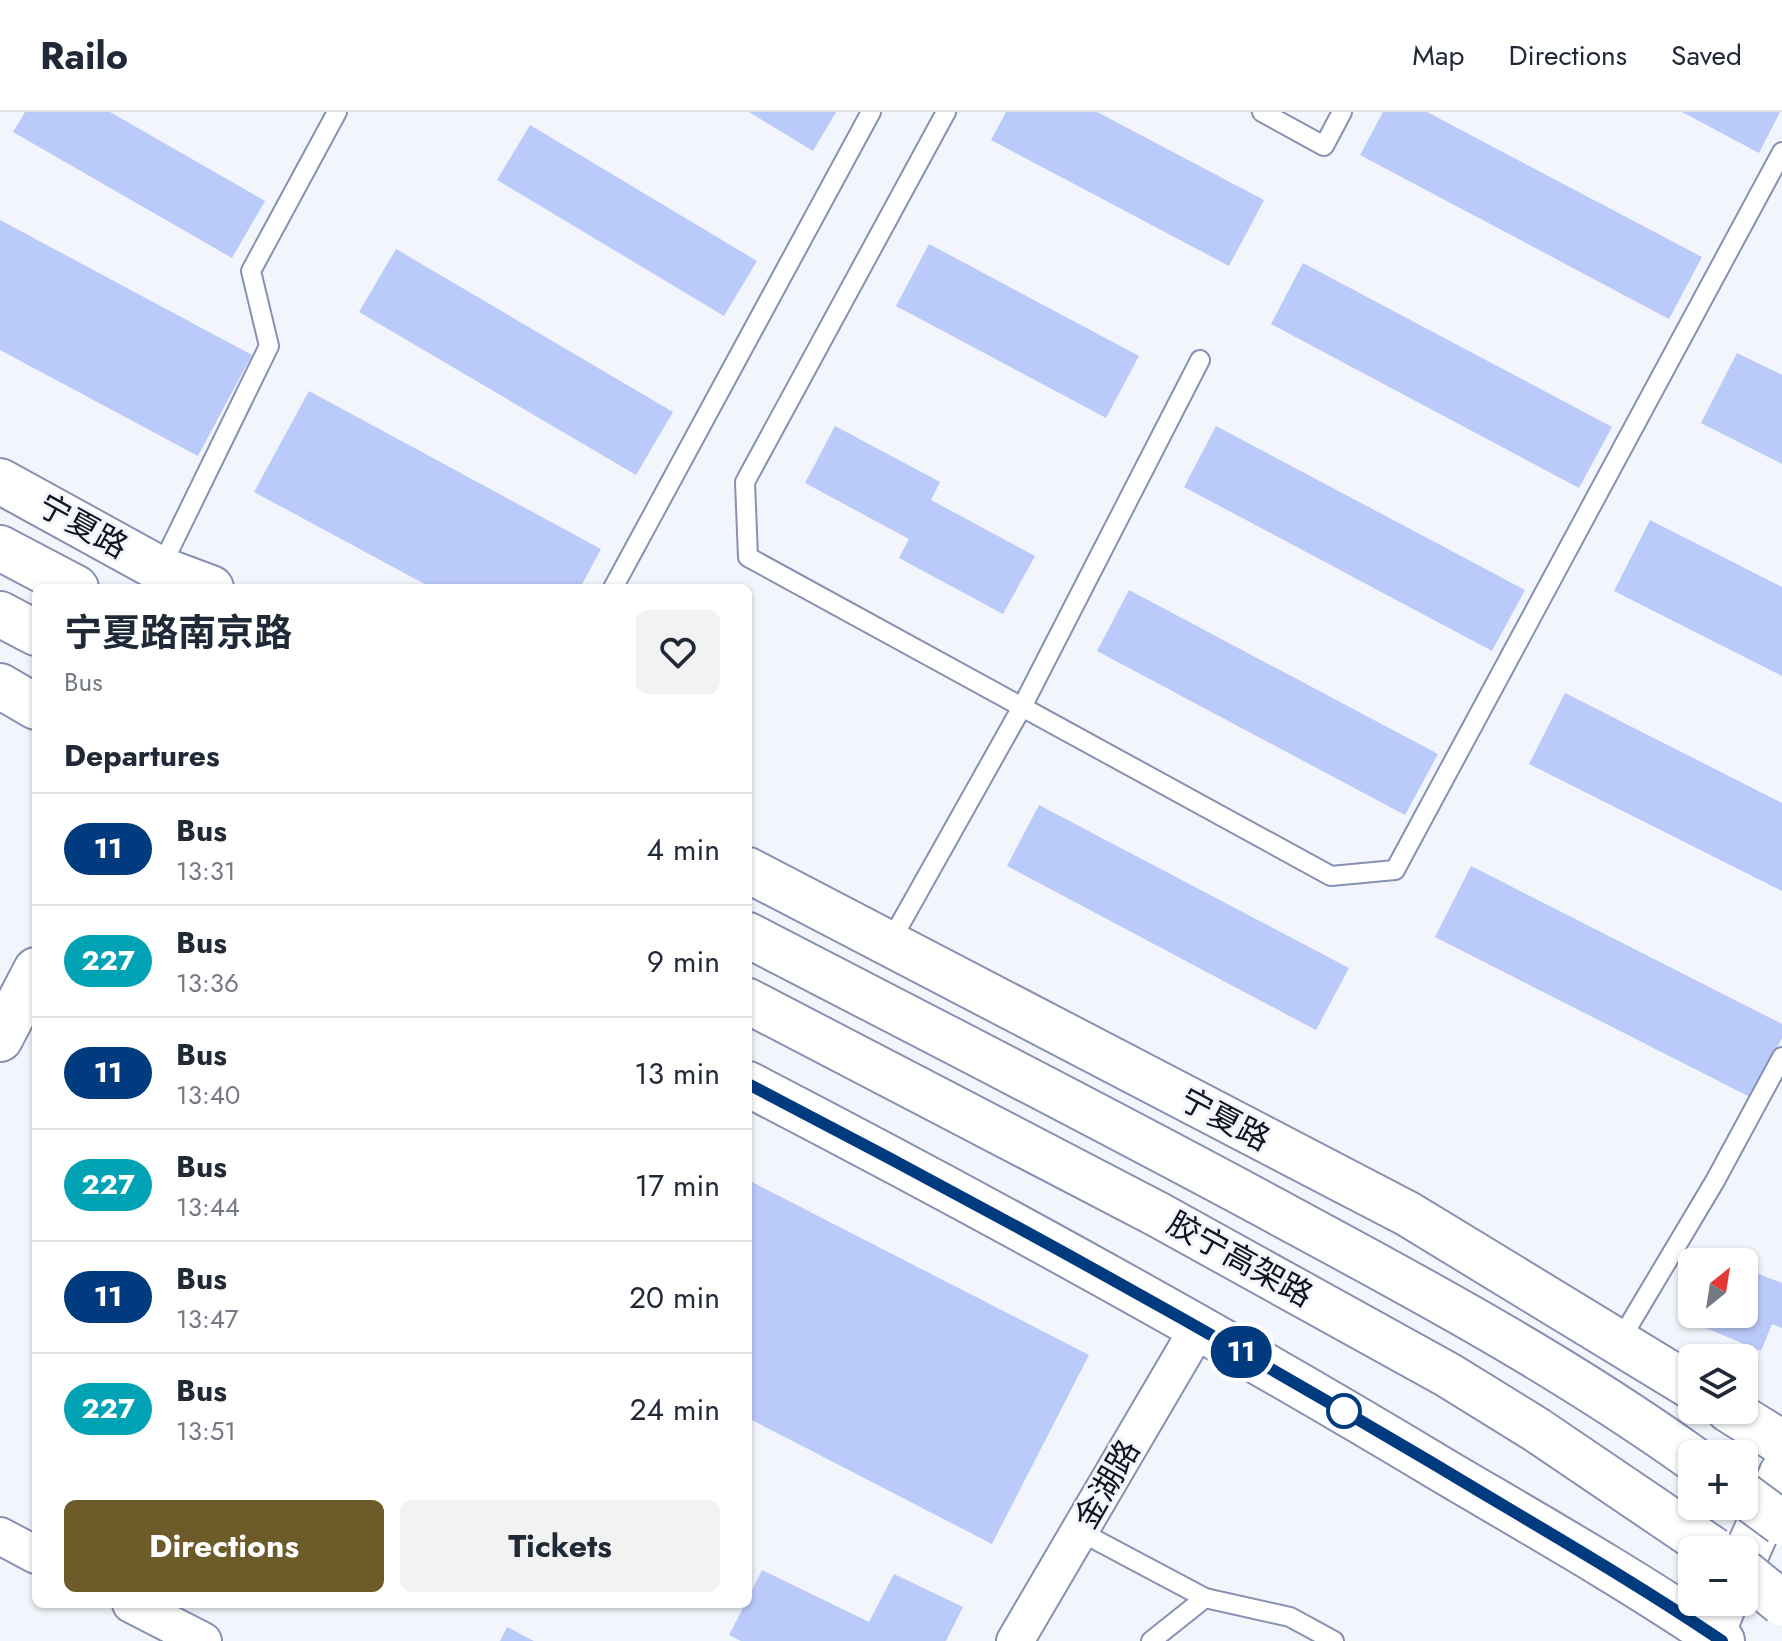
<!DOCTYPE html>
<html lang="en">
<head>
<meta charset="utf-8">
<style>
	body { margin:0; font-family:Jost,"Noto Sans SC",sans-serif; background:#f2f2f3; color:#1f2937; height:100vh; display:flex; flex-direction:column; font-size:30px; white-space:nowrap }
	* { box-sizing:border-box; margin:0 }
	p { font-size:26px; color:#747a83 }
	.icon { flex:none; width:44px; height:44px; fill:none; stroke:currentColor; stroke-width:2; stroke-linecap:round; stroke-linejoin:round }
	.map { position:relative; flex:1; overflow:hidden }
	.panel { position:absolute; left:32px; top:472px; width:720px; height:1024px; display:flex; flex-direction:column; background:#fff; border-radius:12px; box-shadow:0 2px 6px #0004 }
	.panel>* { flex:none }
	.badge { padding:0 16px; border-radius:26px; font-size:28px; line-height:52px }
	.needle { width:52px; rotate:30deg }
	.tools { position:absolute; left:1678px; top:1136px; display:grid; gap:16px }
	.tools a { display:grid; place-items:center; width:80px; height:80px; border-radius:12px; background:#fff; box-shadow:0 2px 6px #0004; font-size:40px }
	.map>.badge { position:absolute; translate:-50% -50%; box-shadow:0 0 0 4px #fff }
	h2 { padding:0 32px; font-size:30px; line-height:72px }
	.round { display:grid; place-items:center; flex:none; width:84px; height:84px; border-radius:12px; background:#f2f2f3 }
	.headline { display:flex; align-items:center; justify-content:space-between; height:136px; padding:0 32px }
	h1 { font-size:38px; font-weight:700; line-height:60px }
	.primary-button { display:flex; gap:16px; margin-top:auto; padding:16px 32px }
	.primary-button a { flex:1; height:92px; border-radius:12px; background:#6d5c2a; color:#fff; font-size:32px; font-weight:700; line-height:92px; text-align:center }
	.primary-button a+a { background:#f2f2f3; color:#1f2937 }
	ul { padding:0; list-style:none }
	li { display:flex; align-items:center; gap:24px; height:112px; padding:0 32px; border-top:2px solid #e0e1e3 }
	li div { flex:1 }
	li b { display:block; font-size:30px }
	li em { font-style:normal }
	li .badge { min-width:88px; font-weight:700; text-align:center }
	header { display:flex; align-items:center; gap:48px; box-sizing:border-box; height:112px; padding:0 40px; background:#fff; border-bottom:2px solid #e0e1e3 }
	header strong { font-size:38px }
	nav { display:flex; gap:44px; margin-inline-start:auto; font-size:28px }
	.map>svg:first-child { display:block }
	.building { fill:#bacafa }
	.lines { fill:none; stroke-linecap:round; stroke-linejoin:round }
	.lane-casing { stroke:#8792b2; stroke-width:22 }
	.street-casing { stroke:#8792b2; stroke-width:40 }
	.secondary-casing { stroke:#8792b2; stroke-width:48 }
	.primary-casing { stroke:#8792b2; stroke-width:48 }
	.highway-casing { stroke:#8792b2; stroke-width:48 }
	.lane { stroke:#fff; stroke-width:18 }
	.street { stroke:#fff; stroke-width:36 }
	.secondary { stroke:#fff; stroke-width:44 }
	.primary { stroke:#fff; stroke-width:44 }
	.highway { stroke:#fff; stroke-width:44 }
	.highway-bridge-casing { stroke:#8792b2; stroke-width:48; stroke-linecap:butt }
	.highway-bridge { stroke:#fff; stroke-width:44 }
	.line-casing { stroke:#fff; stroke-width:18 }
	.line { stroke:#003b80; stroke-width:12 }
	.stop-dot { fill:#fff; stroke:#003b80; stroke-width:4 }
	.labels { text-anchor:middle; stroke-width:6; stroke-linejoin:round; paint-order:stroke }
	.street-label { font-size:32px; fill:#101420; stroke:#f3f5fc }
</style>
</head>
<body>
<header>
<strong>Railo</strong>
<nav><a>Map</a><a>Directions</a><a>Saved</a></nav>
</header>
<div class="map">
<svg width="1782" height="1529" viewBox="0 0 1782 1529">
	<rect width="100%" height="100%" fill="#f3f5fc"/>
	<g class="building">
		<polygon points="25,0 110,0 265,89 232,146 13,20"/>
		<polygon points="749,0 836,0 813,39"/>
		<polygon points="1006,0 1097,0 1264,88 1229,154 991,28"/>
		<polygon points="1383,0 1427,0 1702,145 1669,207 1360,43"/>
		<polygon points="1682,0 1780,0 1759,41"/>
		<polygon points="530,13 757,149 724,204 497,68"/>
		<polygon points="0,108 252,243 198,344 0,238"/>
		<polygon points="929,132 1139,244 1106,306 896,194"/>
		<polygon points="396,137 673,300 636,363 359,200"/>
		<polygon points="1303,151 1612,315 1579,376 1271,212"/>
		<polygon points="1737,241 1782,263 1782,352 1701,311"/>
		<polygon points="309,279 601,437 580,476 432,476 254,380"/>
		<polygon points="835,314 940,370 931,388 1035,444 1003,502 899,446 909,427 805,371"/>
		<polygon points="1216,314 1525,478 1492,539 1184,375"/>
		<polygon points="1650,408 1782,475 1782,564 1614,479"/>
		<polygon points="1129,478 1438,642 1405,703 1097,539"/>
		<polygon points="1565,581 1782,691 1782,779 1529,652"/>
		<polygon points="1039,693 1349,856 1316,918 1007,754"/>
		<polygon points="1471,754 1782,912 1782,926 1752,986 1435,825"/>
		<polygon points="748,1068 1089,1243 992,1432 748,1306"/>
		<polygon points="1744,1156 1782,1171 1782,1216 1772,1212 1761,1239 1696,1212 1700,1202 1744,1202"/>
		<polygon points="762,1458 869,1510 894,1462 963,1495 946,1529 741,1529 729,1523 745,1492 748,1492 748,1486"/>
		<polygon points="507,1515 534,1529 500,1529"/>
	</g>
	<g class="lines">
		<defs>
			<g id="lane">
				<polyline points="946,0 745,370 748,445 1331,764 1395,758 1782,40"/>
				<polyline points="1262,0 1324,34 1342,0"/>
				<polyline points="160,457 269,234 251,159 337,0"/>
				<polyline points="613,476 871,0"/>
				<polyline points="889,832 1022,595 1200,248"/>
				<polyline points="1619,1230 1715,1069 1782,945"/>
				<polyline points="1079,1419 1205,1486 1290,1505 1334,1529"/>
				<polyline points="1151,1529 1205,1486"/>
			</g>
			<g id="street">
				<polyline points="0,1424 36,1443"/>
				<polyline points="131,1492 203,1529"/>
				<polyline points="1015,1529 1199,1215"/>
			</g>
			<g id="secondary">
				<polyline points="0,927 36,858"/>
				<polyline points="1744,1447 1782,1361"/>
				<polyline points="1709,1529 1725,1490"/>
			</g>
			<g id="primary">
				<polyline points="0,369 160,457 211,476"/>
				<polyline points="0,574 36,595"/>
				<polyline points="748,758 1408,1102 1692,1275"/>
				<path d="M748,972c237,123 472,252 701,390 92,54 185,107 273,167"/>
				<polyline points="1729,1298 1782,1331"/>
			</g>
			<g id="highway">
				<polyline points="0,436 76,476"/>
				<polyline points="0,502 36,521"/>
				<path d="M748,823c187,97 374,192 559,293 132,71 263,143 385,230"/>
				<polyline points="748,889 1157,1102"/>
			</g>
		</defs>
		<use href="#lane" class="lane-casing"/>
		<use href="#street" class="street-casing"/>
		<use href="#secondary" class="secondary-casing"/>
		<use href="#primary" class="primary-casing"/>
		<use href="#highway" class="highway-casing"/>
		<use href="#lane" class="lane"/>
		<use href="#street" class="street"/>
		<use href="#secondary" class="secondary"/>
		<use href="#primary" class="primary"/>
		<use href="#highway" class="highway"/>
		<defs>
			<g id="highway-bridge">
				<polyline points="1157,1102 1448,1263 1537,1318 1714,1438"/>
				<polyline points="1744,1383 1782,1411"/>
				<polyline points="1744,1460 1782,1491"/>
			</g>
		</defs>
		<use href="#highway-bridge" class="highway-bridge-casing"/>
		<use href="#highway-bridge" class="highway-bridge"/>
	</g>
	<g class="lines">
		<defs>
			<path id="line" d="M748,972c232,120 461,247 686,380 96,58 195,114 288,177"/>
		</defs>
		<use href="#line" class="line-casing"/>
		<use href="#line" class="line"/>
	</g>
	<circle class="stop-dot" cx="1344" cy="1299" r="16"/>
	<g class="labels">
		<g class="street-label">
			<text transform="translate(83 414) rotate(29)" y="11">宁夏路</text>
			<text transform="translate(1225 1007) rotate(28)" y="11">宁夏路</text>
			<text transform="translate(1240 1147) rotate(29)" y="11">胶宁高架路</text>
			<text transform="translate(1107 1372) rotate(-60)" y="11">金湖路</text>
		</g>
	</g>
</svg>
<div class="tools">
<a><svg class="needle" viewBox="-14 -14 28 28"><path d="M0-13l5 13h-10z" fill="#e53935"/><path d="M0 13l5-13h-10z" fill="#747a83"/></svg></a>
<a><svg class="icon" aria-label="layers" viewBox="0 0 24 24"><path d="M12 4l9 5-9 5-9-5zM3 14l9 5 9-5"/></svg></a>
<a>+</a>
<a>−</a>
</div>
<b class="badge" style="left:1241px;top:1240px;background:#003b80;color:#fff">11</b>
<section class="panel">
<div class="headline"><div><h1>宁夏路南京路</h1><p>Bus</p></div><a class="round"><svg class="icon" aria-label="heart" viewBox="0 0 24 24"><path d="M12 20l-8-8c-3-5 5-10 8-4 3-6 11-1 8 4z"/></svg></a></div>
<h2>Departures</h2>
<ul>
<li><span class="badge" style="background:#003b80;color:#fff">11</span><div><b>Bus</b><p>13:31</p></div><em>4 min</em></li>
<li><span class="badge" style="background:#00a3b4;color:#fff">227</span><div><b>Bus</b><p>13:36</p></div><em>9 min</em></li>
<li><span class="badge" style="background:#003b80;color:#fff">11</span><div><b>Bus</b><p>13:40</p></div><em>13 min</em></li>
<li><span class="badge" style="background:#00a3b4;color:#fff">227</span><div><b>Bus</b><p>13:44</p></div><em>17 min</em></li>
<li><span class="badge" style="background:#003b80;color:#fff">11</span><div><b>Bus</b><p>13:47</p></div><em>20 min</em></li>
<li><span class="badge" style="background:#00a3b4;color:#fff">227</span><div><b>Bus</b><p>13:51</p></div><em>24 min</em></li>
</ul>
<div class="primary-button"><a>Directions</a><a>Tickets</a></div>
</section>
</div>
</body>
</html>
